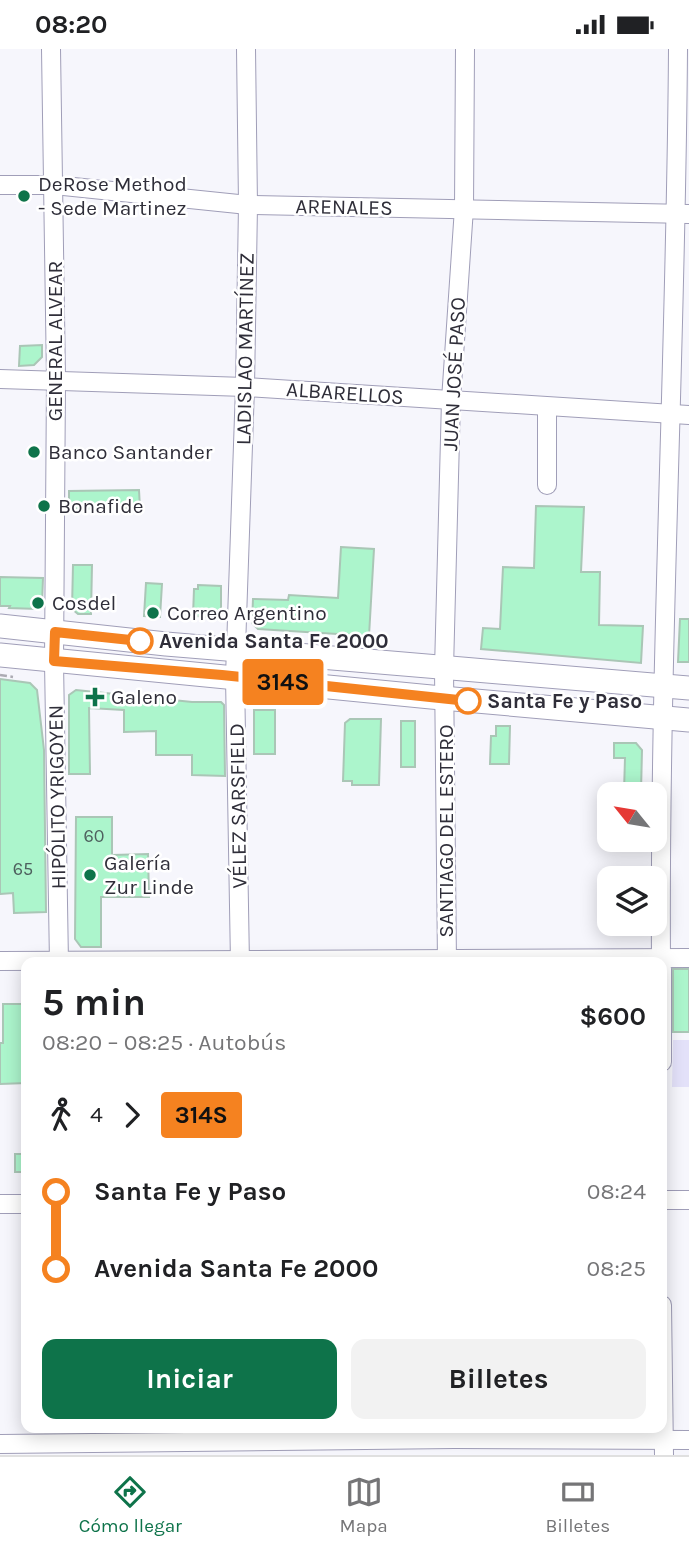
<!DOCTYPE html>
<html lang="es">
<head>
<meta charset="utf-8">
<style>
	body { margin:0; font-family:Karla,sans-serif; background:#f2f2f2; color:#202124; height:100vh; display:flex; flex-direction:column; font-size:26px; white-space:nowrap }
	* { box-sizing:border-box; margin:0 }
	p { font-size:23px; color:#757577 }
	.icon { flex:none; width:38px; height:38px; fill:none; stroke:currentColor; stroke-width:2; stroke-linecap:round; stroke-linejoin:round }
	.map { position:relative; flex:1; overflow:hidden }
	.details { position:absolute; left:21px; top:908px; width:646px; height:476px; display:flex; flex-direction:column; background:#fff; border-radius:14px; box-shadow:0 4px 18px #0003 }
	.details>* { flex:none }
	.badge { padding:0 14px; border-radius:5px; font-size:24px; line-height:46px }
	.needle { width:46px; rotate:300deg }
	.fabs { position:absolute; left:597px; top:733px; display:grid; gap:14px }
	.fabs a { display:grid; place-items:center; width:70px; height:70px; border-radius:14px; background:#fff; box-shadow:0 4px 18px #0003; font-size:35px }
	.map>.badge { position:absolute; translate:-50% -50%; box-shadow:0 0 0 4px #fff }
	.legs { display:flex; align-items:center; gap:10px; height:77px; padding:0 21px; font-size:23px }
	.legs p { margin-inline-start:auto }
	.head { display:flex; align-items:center; justify-content:space-between; height:119px; padding:0 21px }
	h1 { font-size:38px; font-weight:700; line-height:52px }
	.action { display:flex; gap:14px; margin-top:auto; padding:14px 21px }
	.action a { flex:1; height:80px; border-radius:14px; background:#0e734a; color:#fff; font-size:28px; font-weight:700; line-height:80px; text-align:center }
	.action a+a { background:#f2f2f2; color:#202124 }
	ul { padding:0 21px; list-style:none }
	li { display:flex; align-items:center; gap:24px; height:77px; font-size:26px }
	li i { display:grid; place-items:center; width:10px; height:100%; margin:0 9px; background:currentColor }
	li i::after { content:''; width:18px; height:18px; margin:-9px; border:5px solid; border-radius:50%; background:#fff }
	li p { margin-inline-start:auto }
	li:first-child i { background:linear-gradient(#0000 50%,currentColor 0) }
	li:last-child i { background:linear-gradient(currentColor 50%,#0000 0) }
	.status { display:flex; justify-content:space-between; align-items:center; height:49px; padding:0 35px; background:#fff; direction:ltr }
	.status svg { height:19px; fill:currentColor }
	.tab-bar { display:flex; justify-content:space-around; align-items:center; height:98px; border-top:2px solid #e0e0e0; background:#fff; font-size:19px; color:#757577 }
	.tab-bar a { display:grid; justify-items:center; gap:4px }
	.tab-bar .selected { color:#0e734a }
	.map>svg:first-child { display:block }
	.pitch { fill:#e3e1f9 }
	.building { fill:#acf5cc; stroke:#aac6b6; stroke-width:2 }
	.lines { fill:none; stroke-linecap:round; stroke-linejoin:round }
	.minor-casing { stroke:#a09eb8; stroke-width:20 }
	.major-casing { stroke:#a09eb8; stroke-width:25 }
	.path { stroke:#acabb3; stroke-width:2.5; stroke-dasharray:7 3.5; stroke-linecap:butt }
	.minor { stroke:#fff; stroke-width:18 }
	.major { stroke:#fff; stroke-width:23 }
	.line-1-casing { stroke:#fff; stroke-width:16 }
	.line-1 { stroke:#f58220; stroke-width:10 }
	.poi-dot { fill:#0e734a; stroke:#fff; stroke-width:2.5 }
	.stop-1-dot { fill:#fff; stroke:#f58220; stroke-width:3.5 }
	.labels { text-anchor:middle; stroke-width:5; stroke-linejoin:round; paint-order:stroke }
	.number-label { font-size:18px; fill:#4e605e }
	.poi-label { font-size:21px; fill:#2f2e39; stroke:#fff; text-anchor:start }
	.street-label { font-size:21px; fill:#2f2e39; stroke:#fff }
	.stop-label { font-size:21px; font-weight:bold; fill:#2f2e39; stroke:#fff; text-anchor:start }
</style>
</head>
<body>
<div class="status"><b>08:20</b><svg viewBox="0 0 49 12"><path d="M0 12V9h3v3zM5 12V6h3v6zM10 12V3h3v9zM15 12V0h3v12zM26 1h20v11H26zM47 4h2v5h-2z"/></svg></div>
<div class="map">
<svg width="689" height="1406" viewBox="0 0 689 1406">
	<rect width="100%" height="100%" fill="#f6f6fc"/>
	<polygon class="pitch" points="673,991 689,991 689,1038 672,1038"/>
	<g class="building">
		<polygon points="42,296 42,308 34,316 19,317 20,297"/>
		<polygon points="139,441 140,459 69,460 69,442"/>
		<polygon points="536,457 584,458 581,523 600,523 599,576 643,577 641,614 481,600 483,579 500,580 503,518 534,519"/>
		<polygon points="341,498 374,500 369,587 258,580 252,574 253,550 288,551 289,546 338,549"/>
		<polygon points="73,516 92,516 91,565 78,565 72,560"/>
		<polygon points="0,528 43,529 42,555 38,560 9,559 10,557 0,557"/>
		<polygon points="146,534 162,535 160,568 144,567"/>
		<polygon points="198,536 221,537 221,568 193,567 194,540 198,540"/>
		<polygon points="680,570 689,570 689,613 678,613"/>
		<polygon points="0,630 30,634 37,641 44,701 46,863 14,864 13,844 0,845"/>
		<polygon points="76,641 192,653 221,653 224,656 225,727 192,726 192,706 156,706 156,682 124,683 124,661 89,659 90,725 69,725 69,646"/>
		<rect x="254" y="661" width="21" height="44"/>
		<polygon points="350,670 381,670 379,736 352,736 352,732 343,732 345,674"/>
		<rect x="401" y="672" width="14" height="46"/>
		<polygon points="496,677 510,677 509,715 490,715 491,687 496,687"/>
		<polygon points="614,694 636,694 642,701 641,743 624,743 625,709 614,709"/>
		<polygon points="76,768 112,768 112,806 148,805 149,848 101,848 101,898 81,898 75,890"/>
		<rect x="673" y="920" width="16" height="63"/>
		<polygon points="3,955 26,955 26,1034 0,1035 0,994 3,994"/>
		<rect x="15" y="1105" width="11" height="18"/>
	</g>
	<g class="lines">
		<defs>
			<g id="minor">
				<polyline points="51,0 56,330 54,613 59,914"/>
				<polyline points="0,136 54,136 248,156 688,165"/>
				<polyline points="0,330 245,338 689,366"/>
				<polyline points="547,436 547,358"/>
				<polyline points="0,912 689,909"/>
				<polyline points="240,914 235,628 245,338 248,156 246,0"/>
				<polyline points="447,914 444,620 451,351 464,159 465,0"/>
				<path d="M661,914c-2,-305 15,-609 17,-914"/>
				<polyline points="662,920 662,1013"/>
				<polyline points="662,1151 689,1151"/>
				<polyline points="0,1155 26,1155"/>
				<polyline points="662,1256 664,1406"/>
				<polyline points="0,1395 454,1390 689,1391"/>
			</g>
			<g id="major">
				<polyline points="0,577 166,595 689,639"/>
				<polyline points="0,606 431,648 689,671"/>
			</g>
		</defs>
		<use href="#minor" class="minor-casing"/>
		<use href="#major" class="major-casing"/>
		<polyline class="path" points="0,626 13,628"/>
		<use href="#minor" class="minor"/>
		<use href="#major" class="major"/>
	</g>
	<g class="lines">
		<defs>
			<polyline id="line-1" points="140,592 55,583 54,612 222,626 468,652"/>
		</defs>
		<use href="#line-1" class="line-1-casing"/>
		<use href="#line-1" class="line-1"/>
	</g>
	<g class="poi-dot">
		<circle cx="24" cy="147" r="7"/>
		<circle cx="34" cy="403" r="7"/>
		<circle cx="44" cy="457" r="7"/>
		<circle cx="38" cy="554" r="7"/>
		<circle cx="153" cy="564" r="7"/>
		<path d="M91.5 637.5h7v7h7v7h-7v7h-7v-7h-7v-7h7z"/>
		<circle cx="90" cy="826" r="7"/>
	</g>
	<g class="stop-1-dot">
		<circle cx="140" cy="592" r="12"/>
		<circle cx="468" cy="652" r="12"/>
	</g>
	<g class="labels">
		<g class="number-label">
			<text x="94" y="793">60</text>
			<text x="23" y="826">65</text>
		</g>
		<g class="poi-label">
			<text x="38" y="142">DeRose Method<tspan x="38" dy="24">- Sede Martinez</tspan></text>
			<text x="48" y="410">Banco Santander</text>
			<text x="58" y="464">Bonafide</text>
			<text x="52" y="561">Cosdel</text>
			<text x="167" y="571">Correo Argentino</text>
			<text x="111" y="655">Galeno</text>
			<text x="104" y="821">Galería<tspan x="104" dy="24">Zur Linde</tspan></text>
		</g>
		<g class="street-label">
			<text transform="translate(344 158) rotate(1)" y="7">ARENALES</text>
			<text transform="translate(55 292) rotate(-90)" y="7">GENERAL ALVEAR</text>
			<text transform="translate(245 300) rotate(-89)" y="7">LADISLAO MARTÍNEZ</text>
			<text transform="translate(454 325) rotate(-87)" y="7">JUAN JOSÉ PASO</text>
			<text transform="translate(345 344) rotate(4)" y="7">ALBARELLOS</text>
			<text transform="translate(57 748) rotate(-91)" y="7">HIPÓLITO YRIGOYEN</text>
			<text transform="translate(238 757) rotate(-91)" y="7">VÉLEZ SARSFIELD</text>
			<text transform="translate(446 782) rotate(-90)" y="7">SANTIAGO DEL ESTERO</text>
		</g>
		<g class="stop-label">
			<text x="159" y="599">Avenida Santa Fe 2000</text>
			<text x="487" y="659">Santa Fe y Paso</text>
		</g>
	</g>
</svg>
<div class="fabs">
<a><svg class="needle" viewBox="-14 -14 28 28"><path d="M0-13l5 13h-10z" fill="#e53935"/><path d="M0 13l5-13h-10z" fill="#757577"/></svg></a>
<a><svg class="icon" aria-label="layers" viewBox="0 0 24 24"><path d="M12 4l9 5-9 5-9-5zM3 14l9 5 9-5"/></svg></a>
</div>
<b class="badge" style="left:283px;top:633px;background:#f58220;color:#111">314S</b>
<section class="details">
<div class="head"><div><h1>5 min</h1><p>08:20 – 08:25 · Autobús</p></div><b>$600</b></div>
<div class="legs"><svg class="icon" aria-label="walk" viewBox="0 0 24 24"><circle cx="13" cy="4" r="2"/><path d="M13 8l-2 6 4 7M11 14l-3 7M7 12l3-4h3l4 4"/></svg>4<svg class="icon" aria-label="forward" viewBox="0 0 24 24"><path d="M9 5l7 7-7 7"/></svg><b class="badge" style="background:#f58220;color:#111">314S</b></div>
<ul>
<li><i style="color:#f58220"></i><b>Santa Fe y Paso</b><p>08:24</p></li>
<li><i style="color:#f58220"></i><b>Avenida Santa Fe 2000</b><p>08:25</p></li>
</ul>
<div class="action"><a>Iniciar</a><a>Billetes</a></div>
</section>
</div>
<nav class="tab-bar">
<a class="selected"><svg class="icon" aria-label="directions" viewBox="0 0 24 24"><path d="M12 3l9 9-9 9-9-9zM9 14v-3h6M13 9l2 2-2 2"/></svg>Cómo llegar</a>
<a><svg class="icon" aria-label="map" viewBox="0 0 24 24"><path d="M3 6l6-2 6 2 6-2v14l-6 2-6-2-6 2zM9 4v14M15 6v14"/></svg>Mapa</a>
<a><svg class="icon" aria-label="tickets" viewBox="0 0 24 24"><path d="M3 7h18v10H3zM15 7v10"/></svg>Billetes</a>
</nav>
</body>
</html>
